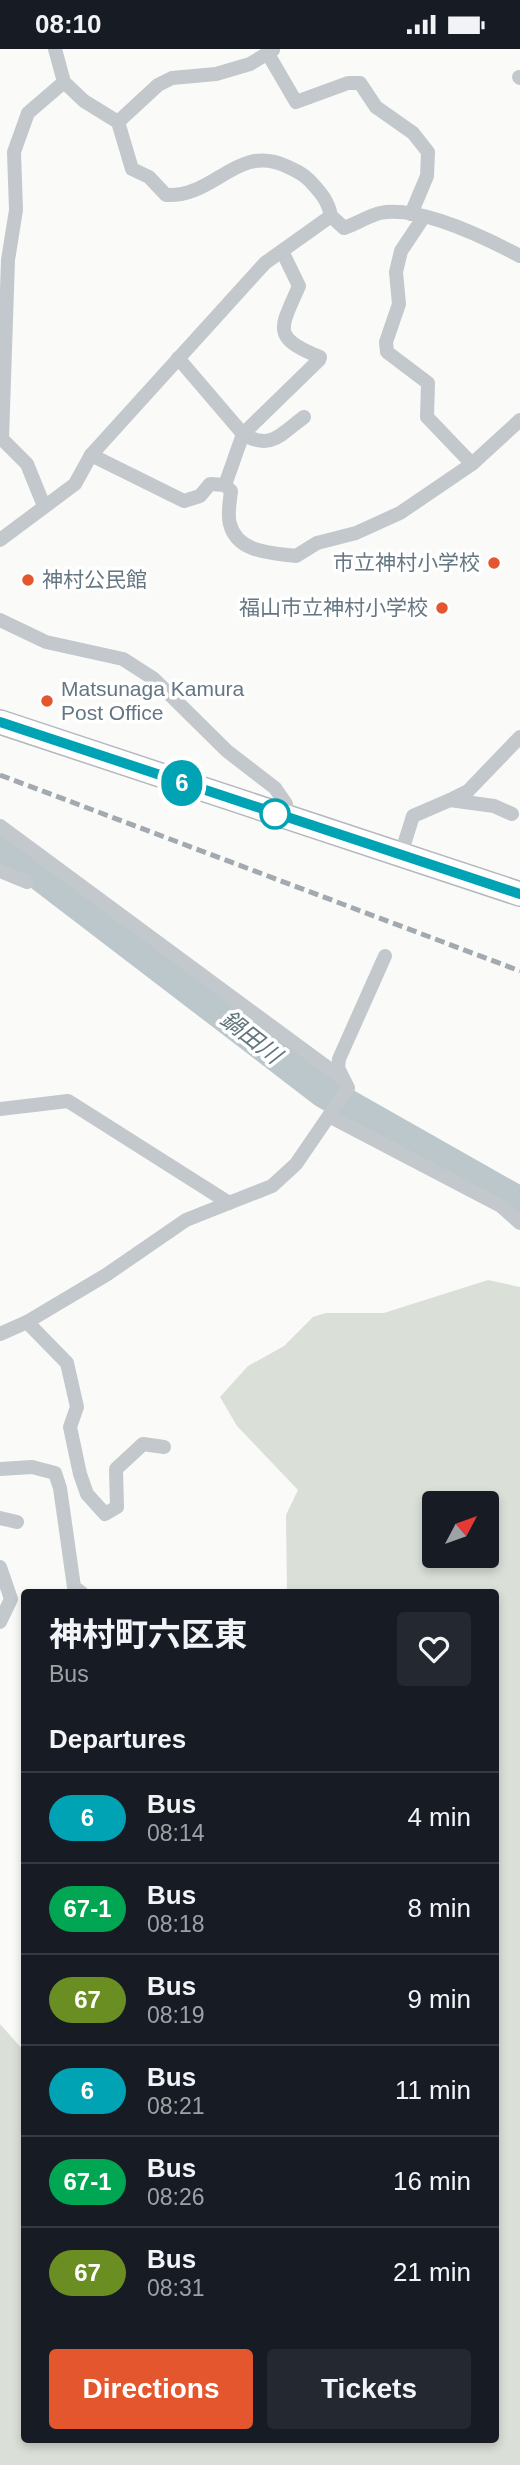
<!DOCTYPE html>
<html lang="en">
<head>
<meta charset="utf-8">
<style>
	body { margin:0; font-family:Arial,"Noto Sans JP",sans-serif; background:#242831; color:#f1f3f6; height:100vh; display:flex; flex-direction:column; font-size:26px; white-space:nowrap }
	* { box-sizing:border-box; margin:0 }
	p { font-size:23px; color:#9ea1a6 }
	.icon { flex:none; width:38px; height:38px; fill:none; stroke:currentColor; stroke-width:2; stroke-linecap:round; stroke-linejoin:round }
	.map { position:relative; flex:1; overflow:hidden }
	.drawer { position:absolute; left:21px; top:1540px; width:478px; height:854px; display:flex; flex-direction:column; background:#171b24; border-radius:7px; box-shadow:0 4px 10px #0003 }
	.drawer>* { flex:none }
	.badge { padding:0 14px; border-radius:23px; font-size:24px; line-height:46px }
	.needle { width:46px; rotate:49deg }
	.fabs { position:absolute; left:422px; top:1442px; display:grid; gap:14px }
	.fabs a { display:grid; place-items:center; width:77px; height:77px; border-radius:7px; background:#171b24; box-shadow:0 4px 10px #0003; font-size:35px }
	.map>.badge { position:absolute; translate:-50% -50%; box-shadow:0 0 0 4px #fff }
	h2 { padding:0 28px; font-size:26px; line-height:63px }
	.round { display:grid; place-items:center; flex:none; width:74px; height:74px; border-radius:7px; background:#242831 }
	.overview { display:flex; align-items:center; justify-content:space-between; height:119px; padding:0 28px }
	h1 { font-size:33px; font-weight:700; line-height:52px }
	.button { display:flex; gap:14px; margin-top:auto; padding:14px 28px }
	.button a { flex:1; height:80px; border-radius:7px; background:#e4572e; color:#fff; font-size:28px; font-weight:700; line-height:80px; text-align:center }
	.button a+a { background:#242831; color:#f1f3f6 }
	ul { padding:0; list-style:none }
	li { display:flex; align-items:center; gap:21px; height:91px; padding:0 28px; border-top:2px solid #363941 }
	li div { flex:1 }
	li b { display:block; font-size:26px }
	li em { font-style:normal }
	li .badge { min-width:77px; font-weight:700; text-align:center }
	.status { display:flex; justify-content:space-between; align-items:center; height:49px; padding:0 35px; background:#171b24; direction:ltr }
	.status svg { height:19px; fill:currentColor }
	.map>svg:first-child { display:block }
	.green { fill:#dadfd7; fill-rule:evenodd }
	.lines { fill:none; stroke-linecap:round; stroke-linejoin:round }
	.river { stroke:#bbc7cb; stroke-width:32 }
	.trunk-casing { stroke:#b4b9bd; stroke-width:26 }
	.minor { stroke:#c3c8cc; stroke-width:14 }
	.trunk { stroke:#fff; stroke-width:23 }
	.rail { stroke:#a2aab0; stroke-width:5; stroke-dasharray:10 5; stroke-linecap:butt }
	.line-casing { stroke:#fff; stroke-width:16 }
	.line { stroke:#00a3b4; stroke-width:10 }
	.poi-dot { fill:#e4572e; stroke:#fff; stroke-width:2.5 }
	.stop-dot { fill:#fff; stroke:#00a3b4; stroke-width:3.5 }
	.labels { text-anchor:middle; stroke-width:7; stroke-linejoin:round; paint-order:stroke }
	.poi-label { font-size:21px; fill:#657683; stroke:#fff; text-anchor:end }
	.water-label { font-size:23px; font-style:italic; fill:#60757c; stroke:#fff }
</style>
</head>
<body>
<div class="status"><b>08:10</b><svg viewBox="0 0 49 12"><path d="M0 12V9h3v3zM5 12V6h3v6zM10 12V3h3v9zM15 12V0h3v12zM26 1h20v11H26zM47 4h2v5h-2z"/></svg></div>
<div class="map">
<svg width="520" height="2416" viewBox="0 0 520 2416">
	<rect width="100%" height="100%" fill="#fafaf8"/>
	<path class="green" d="M488,1231l32,7v1178h-520v-441l24,27v388h471v-846l-208,-1 -1,-77 12,-25 -61,-64 -17,-29 28,-31 36,-20 29,-29 13,-4h58zM434,1454h52v53h-52z"/>
	<g class="lines">
		<polyline class="river" points="0,795 324,1043 520,1154"/>
		<defs>
			<polyline id="trunk" points="0,673 520,845"/>
		</defs>
		<use href="#trunk" class="trunk-casing"/>
		<g class="minor">
			<polyline points="268,5 296,53 348,34 360,34 376,58 413,84 428,103 427,127 411,165"/>
			<polyline points="519,28 520,29"/>
			<polyline points="118,73 158,36 172,29 216,25 250,15 273,1"/>
			<path d="M331,167l13,12c12,-4 24,-12 36,-15 39,-8 106,25 140,43"/>
			<polyline points="423,169 401,202 396,223 399,255 386,293 387,303 428,334 427,368 472,415"/>
			<path d="M178,309l65,76c28,17 38,0 61,-17"/>
			<path d="M91,406l93,46 16,-5 10,-12 15,1 6,6c-1,10 -4,24 -1,33 7,29 43,29 66,32l21,-13 39,-10 44,-20 72,-49 48,-44"/>
			<path d="M225,436l18,-51 76,-74 1,-3c-50,-20 -39,-29 -21,-71l-17,-35"/>
			<polyline points="44,457 27,415 2,390 8,211 16,161 14,103 28,64 64,33"/>
			<path d="M0,491l75,-56 16,-29 174,-192 66,-47c-3,-16 -11,-24 -22,-36 -7,-7 -14,-10 -23,-14 -48,-23 -72,32 -120,29l-17,-18 -17,-8 -14,-47 -34,-21 -20,-19 -9,-33"/>
			<polyline points="0,571 46,593 123,610 154,630 227,702 275,739 286,755 285,768"/>
			<polyline points="450,751 468,742 520,688"/>
			<polyline points="0,777 343,1030"/>
			<polyline points="401,805 413,767 450,751 494,757 512,765"/>
			<polyline points="0,822 27,833"/>
			<polyline points="0,1060 68,1052 229,1154"/>
			<polyline points="329,1067 501,1157 520,1174"/>
			<polyline points="27,1273 67,1314 77,1358 70,1378 80,1425 87,1445 105,1465 117,1458 116,1420 143,1395 164,1398"/>
			<polyline points="0,1285 27,1273 106,1226 186,1171 272,1137 296,1115 348,1039 338,1019 339,1010 385,907"/>
			<polyline points="0,1420 32,1418 55,1424 60,1439 74,1538 82,1544"/>
			<polyline points="0,1469 17,1473"/>
			<polyline points="0,1518 11,1550 0,1573"/>
		</g>
		<use href="#trunk" class="trunk"/>
		<polyline class="rail" points="0,726 520,922"/>
	</g>
	<g class="lines">
		<defs>
			<polyline id="line" points="0,673 520,845"/>
		</defs>
		<use href="#line" class="line-casing"/>
		<use href="#line" class="line"/>
	</g>
	<g class="poi-dot">
		<circle cx="494" cy="514" r="7"/>
		<circle cx="28" cy="531" r="7"/>
		<circle cx="442" cy="559" r="7"/>
		<circle cx="47" cy="652" r="7"/>
	</g>
	<circle class="stop-dot" cx="275" cy="765" r="14"/>
	<g class="labels">
		<g class="poi-label">
			<text x="480" y="521">市立神村小学校</text>
			<text x="42" y="538" text-anchor="start">神村公民館</text>
			<text x="428" y="566">福山市立神村小学校</text>
			<text x="61" y="647" text-anchor="start">Matsunaga Kamura<tspan x="61" dy="24">Post Office</tspan></text>
		</g>
		<g class="water-label">
			<text transform="translate(251 988) rotate(38)" y="8">鍋田川</text>
		</g>
	</g>
</svg>
<div class="fabs">
<a><svg class="needle" viewBox="-14 -14 28 28"><path d="M0-13l5 13h-10z" fill="#e53935"/><path d="M0 13l5-13h-10z" fill="#9ea1a6"/></svg></a>
</div>
<b class="badge" style="left:182px;top:734px;background:#00a3b4;color:#fff">6</b>
<section class="drawer">
<div class="overview"><div><h1>神村町六区東</h1><p>Bus</p></div><a class="round"><svg class="icon" aria-label="heart" viewBox="0 0 24 24"><path d="M12 20l-8-8c-3-5 5-10 8-4 3-6 11-1 8 4z"/></svg></a></div>
<h2>Departures</h2>
<ul>
<li><span class="badge" style="background:#00a3b4;color:#fff">6</span><div><b>Bus</b><p>08:14</p></div><em>4 min</em></li>
<li><span class="badge" style="background:#00a651;color:#fff">67-1</span><div><b>Bus</b><p>08:18</p></div><em>8 min</em></li>
<li><span class="badge" style="background:#6b8e23;color:#fff">67</span><div><b>Bus</b><p>08:19</p></div><em>9 min</em></li>
<li><span class="badge" style="background:#00a3b4;color:#fff">6</span><div><b>Bus</b><p>08:21</p></div><em>11 min</em></li>
<li><span class="badge" style="background:#00a651;color:#fff">67-1</span><div><b>Bus</b><p>08:26</p></div><em>16 min</em></li>
<li><span class="badge" style="background:#6b8e23;color:#fff">67</span><div><b>Bus</b><p>08:31</p></div><em>21 min</em></li>
</ul>
<div class="button"><a>Directions</a><a>Tickets</a></div>
</section>
</div>
</body>
</html>
